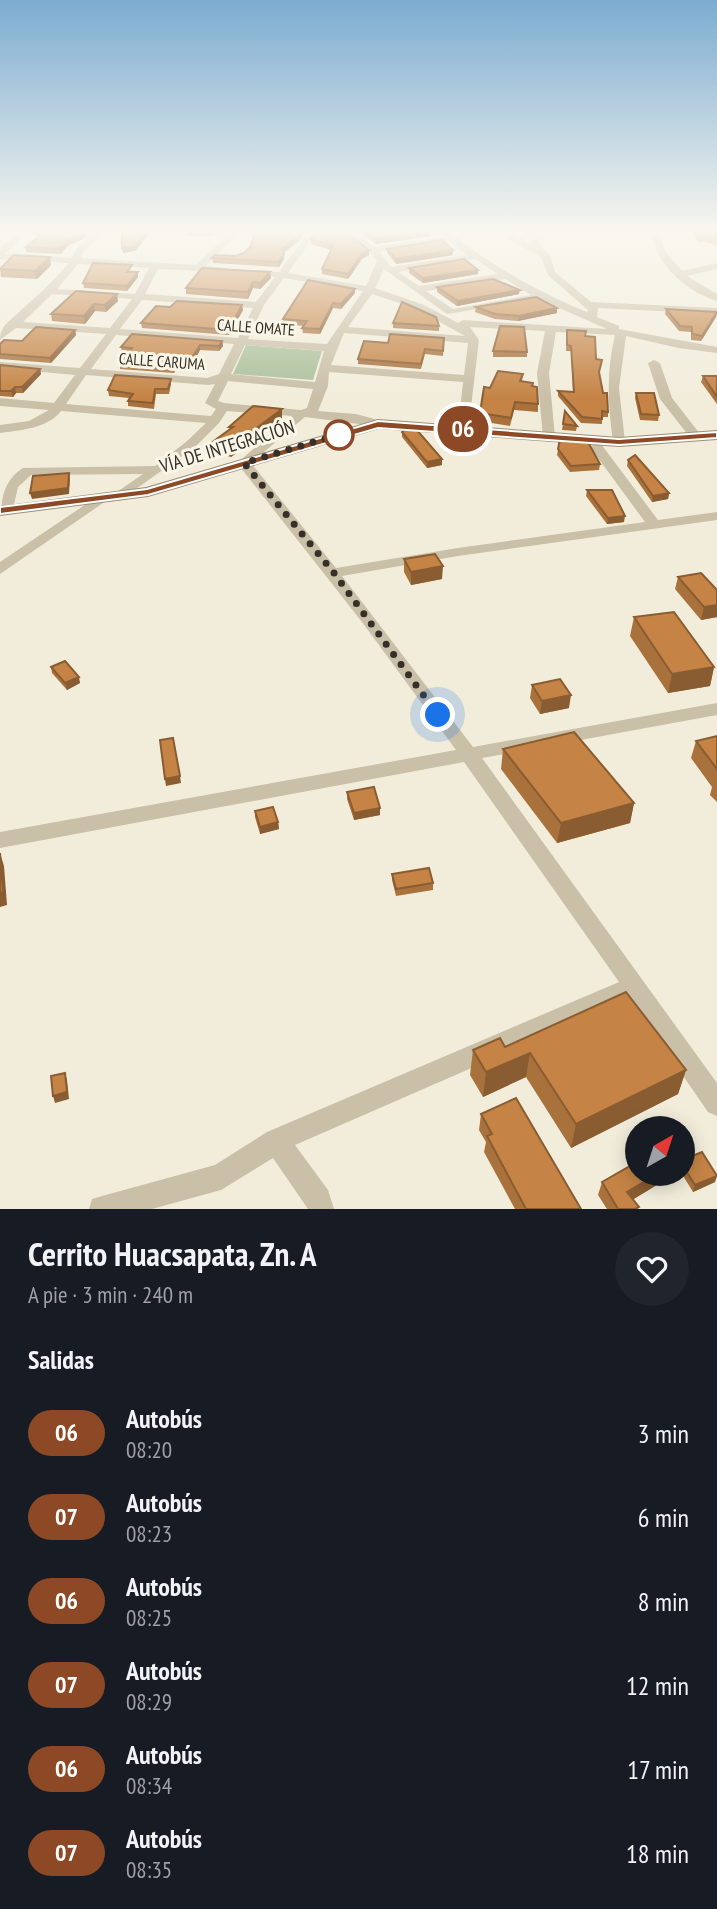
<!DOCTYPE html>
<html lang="es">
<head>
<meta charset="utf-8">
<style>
	body { margin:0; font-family:"PT Sans Narrow",sans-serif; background:#20242c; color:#f1f3f6; height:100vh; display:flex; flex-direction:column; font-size:26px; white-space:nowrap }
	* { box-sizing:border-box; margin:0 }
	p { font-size:23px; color:#9ea1a6 }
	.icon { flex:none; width:38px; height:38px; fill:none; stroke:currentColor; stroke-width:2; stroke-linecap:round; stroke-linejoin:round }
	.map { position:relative; height:1209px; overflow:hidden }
	.sheet { display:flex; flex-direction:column; background:#171b24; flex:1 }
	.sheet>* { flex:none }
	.badge { padding:0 14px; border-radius:23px; font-size:24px; line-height:46px }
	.needle { width:46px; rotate:39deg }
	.controls { position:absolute; left:625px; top:1116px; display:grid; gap:14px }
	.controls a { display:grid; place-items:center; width:70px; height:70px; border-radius:50%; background:#171b24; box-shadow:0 4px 18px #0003; font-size:35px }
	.you { position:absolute; width:35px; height:35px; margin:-18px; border:5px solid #fff; border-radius:50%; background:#1a73e8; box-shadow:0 0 0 10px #1a73e833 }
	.map>.badge { position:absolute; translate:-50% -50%; box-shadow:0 0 0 4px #fff }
	h2 { padding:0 28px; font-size:26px; line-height:63px }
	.round { display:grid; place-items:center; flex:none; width:74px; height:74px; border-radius:37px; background:#20242c }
	.summary { display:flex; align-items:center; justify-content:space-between; height:119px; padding:0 28px }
	h1 { font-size:33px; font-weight:700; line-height:52px }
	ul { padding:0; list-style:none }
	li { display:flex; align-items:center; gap:21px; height:84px; padding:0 28px }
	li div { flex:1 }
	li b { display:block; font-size:26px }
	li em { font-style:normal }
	li .badge { min-width:77px; font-weight:700; text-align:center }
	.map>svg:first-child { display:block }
	.green { fill:#abc09b }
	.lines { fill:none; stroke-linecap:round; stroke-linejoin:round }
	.minor { fill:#cabfa7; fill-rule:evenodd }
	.secondary { fill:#9d8f79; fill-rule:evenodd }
	.wall { fill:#a9723c }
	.shaded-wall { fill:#8a5c31 }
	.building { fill:#c58446; stroke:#8a5c31; stroke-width:2 }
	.line { fill:#8d4925; stroke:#fff; stroke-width:2 }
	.walk { stroke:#363028; stroke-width:7; stroke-dasharray:0 12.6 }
	.stop-dot { fill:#fff; stroke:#8d4925; stroke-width:3.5 }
	.labels { text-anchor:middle; stroke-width:6; stroke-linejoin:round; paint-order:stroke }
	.far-street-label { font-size:16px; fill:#363028; stroke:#f9f6e8 }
	.street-label { font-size:19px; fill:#363028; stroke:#f9f6e8 }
</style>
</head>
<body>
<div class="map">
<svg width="717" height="1209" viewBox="0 0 717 1209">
	<rect width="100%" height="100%" fill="#f2eddb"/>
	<polygon class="green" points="246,345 322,351 313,380 233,374"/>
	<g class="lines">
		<g class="minor">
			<path d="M22,229h9l-26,25 67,4 4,-9 22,-20h9l-24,23 -2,6 115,7 38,-36h8l-36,37 20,2v4l-68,-3 -13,25 111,8 19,-25 -26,-2 -5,-3 2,-2 33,2 32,-43h8l-31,44 78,13 11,-25 -7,-9 -30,-23h9l26,18 69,-10 -8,-8h9c44,35 89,61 142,83l1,-2 -40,-35 -7,-18 -35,-19 -8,-9h8l24,15 -4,-15h8l5,15 11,11 5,17 36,30 126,6v6l-119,-6 -1,9 22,9v3l98,18v6l-38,-5 -53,-12 -7,52 6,54 -1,3 -5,1 -6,-4c-5,-36 -7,-71 2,-107l-59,-3 -7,41 6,64 -6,4 -6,-4 -6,-64 8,-42 -75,-4 9,13 -11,92 -4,1 -6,-4 5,-47 -134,-10 -1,14 -10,25 38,3 26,7v6l-77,-10 -54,46 85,105 122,-20 187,-26 -55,-75 6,-4 5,1 57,76 59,-8v8l-259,36 -116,20 131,171 244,-44v12l-235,43 235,325v33l-9,-4 -78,-113 -335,146 33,45 6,19h-26l-35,-51 -52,32 -69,19h-63l3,-10 10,-3 113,-31 52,-33 352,-150 -155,-220 -464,86v-16l456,-82 -94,-128 -125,-159 55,-47 -65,-5 -8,12 -24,24 -76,54 -7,-4 2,-3 29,-20 -112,1 -13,12 -6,26h-10c-2,-18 6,-36 21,-45l132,-2 31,-24 20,-19 -145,-12c-14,18 -41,19 -61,22v-8l29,-4 20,-11 -49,-4v-8l54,5 21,-28 -75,-7v-6l80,6 26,-34 -90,-6 -16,12c0,-7 3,-14 8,-18 21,-19 42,-37 61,-59l-69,-4v-11zM449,241l18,14 -76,12 -12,-15zM475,259l23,15 -79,12 -21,-14zM78,264l71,4 -14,26 -78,-5zM384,269l63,45 92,-15 68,30 -144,-9 -5,3 -34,-18 -49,-17zM284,278l79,13 -36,53 -79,-5 16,-34zM505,279l26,16 -78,14 -27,-18zM52,294l80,5 -22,29 -87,-6zM372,294l45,15 48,27 -117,-9zM142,300l111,8 -15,30 -118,-9zM344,333l124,10 -4,32 -133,-10zM116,335l118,9 -15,30 -12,4 -116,-9zM245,345l79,6 -9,31 -84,-8zM86,375l122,10 7,-1 -10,19 11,6 -5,7 -145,-12zM228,381l85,8 -6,19 -6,2 -77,-7 -6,-2z"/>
			<path d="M651,229h8l6,22 17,20 35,-8v6l-30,7 30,18v7c-32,-10 -63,-38 -66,-72z"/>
			<polygon points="654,360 660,363 672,398 700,434 700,440 692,440 660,399 648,363"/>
			<polygon points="98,496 103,497 105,500 103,503 0,574 0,562"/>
		</g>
		<polygon class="secondary" points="378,419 619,437 717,430 717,440 619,447 379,429 148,497 0,516 0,506 146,487"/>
	</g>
	<g class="wall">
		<polygon points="46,228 93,228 83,239 69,245 60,254 26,252 26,247 37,238 35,233"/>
		<polygon points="353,228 407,228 405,234 430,231 430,236 376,244"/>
		<polygon points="536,228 550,228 550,230 537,230"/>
		<polygon points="690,228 717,228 717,245 707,242 698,242"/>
		<polygon points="188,231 228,231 207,236 188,236"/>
		<polygon points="311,239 369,255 362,259 348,279 322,274 322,269 331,250 311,244"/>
		<polygon points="299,241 283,252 284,259 279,267 213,263 212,258 236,256 244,253 251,246"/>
		<polygon points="387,249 453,250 453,255 396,264 387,253"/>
		<polygon points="51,265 37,279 1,277 0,269"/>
		<polygon points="409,268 478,274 423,283 409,273"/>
		<polygon points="133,270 131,272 138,277 127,291 84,288 83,283"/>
		<polygon points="270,272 271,278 260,289 253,288 248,299 186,294 186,288"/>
		<polygon points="437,287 519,294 457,306 437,292"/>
		<polygon points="76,291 118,301 106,312 95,311 85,324 52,321 51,314"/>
		<polygon points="355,293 341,309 333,308 320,334 303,333 302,328 304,326 283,324 283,319"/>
		<polygon points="170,307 243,310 229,335 142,328 141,323"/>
		<polygon points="476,307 557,308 557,313 518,321 495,319 475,312"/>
		<polygon points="666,309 717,312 716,317 701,341 691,340 691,332 679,331 665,314"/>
		<polygon points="393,323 439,326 439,331 393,328"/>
		<polygon points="75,330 76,335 51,363 0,359 0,344 22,341"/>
		<polygon points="567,330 585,336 596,359 608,412 608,417 602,417 602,424 581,423 558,396 558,391 573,392 571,351 566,351"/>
		<polygon points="444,338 443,356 425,354 421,369 358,364 358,359 388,343"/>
		<polygon points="222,341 223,346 219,351 200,350 193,363 177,362 174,373 120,369 120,363 128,353 122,352 121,347"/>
		<polygon points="493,351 527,352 527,357 493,357"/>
		<polygon points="0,365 40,369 41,374 23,393 16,393 13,397 0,396"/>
		<polygon points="523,374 522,381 532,386 538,404 538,412 514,410 510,426 479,421 480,413 490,388"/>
		<polygon points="703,376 717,376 717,404 701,382"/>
		<polygon points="171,379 171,385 169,394 156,394 154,409 128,406 128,401 129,398 109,396 108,390"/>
		<polygon points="636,393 659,415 658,421 640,420 635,398"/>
		<polygon points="282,409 282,418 231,457 212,452 211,443 230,430 229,427"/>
		<polygon points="565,411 577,426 576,431 562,430"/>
		<polygon points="402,432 442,465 427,468 402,437"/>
		<polygon points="560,439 600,464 599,470 570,472 557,455"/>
		<polygon points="628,460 669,493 668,499 652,502 627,466"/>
		<polygon points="587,490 624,522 607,524 586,496"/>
		<polygon points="404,559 442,579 411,585 404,572"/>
		<polygon points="678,577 717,605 717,617 701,620 675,589"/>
		<polygon points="634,617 714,667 710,686 668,693 630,636"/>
		<polygon points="51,667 80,683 67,690 52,673"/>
		<polygon points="532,685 569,708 540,714 530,698"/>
		<polygon points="717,736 717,802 710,795 712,787 691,758 696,741"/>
		<polygon points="503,749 634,803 630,823 557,843 501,769"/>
		<polygon points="347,792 380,815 354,820 347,799"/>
		<polygon points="255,811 278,822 279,829 260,834 255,817"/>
		<polygon points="392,874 433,883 433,890 396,896 392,880"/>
		<polygon points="505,1047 686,1070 678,1094 571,1148 526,1077 483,1097 470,1075 473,1050"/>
		<polygon points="481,1114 581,1209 515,1209 484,1152 486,1142 479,1130"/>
		<polygon points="682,1160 715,1182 693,1192 682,1174"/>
		<polygon points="675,1174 633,1199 638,1209 607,1209 598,1195 602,1182"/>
	</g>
	<g class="shaded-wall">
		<polygon points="88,228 93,228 83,239 69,245 60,254 59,249 68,240"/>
		<polygon points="149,228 154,228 135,251 123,253 122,248"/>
		<polygon points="217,228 231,228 228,231 207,236 206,231"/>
		<polygon points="304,228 308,228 299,241 282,254 282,248"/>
		<polygon points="405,228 407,228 404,235 430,231 430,236 376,244 376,239"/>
		<polygon points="369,250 369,255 362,259 348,279 348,274 362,254"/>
		<polygon points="453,250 453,255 396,264 396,259"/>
		<polygon points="284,254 284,259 279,267 278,262"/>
		<polygon points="50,257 51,265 37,279 35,271"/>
		<polygon points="478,270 478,274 423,283 423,278"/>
		<polygon points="138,272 138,277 127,291 127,286"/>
		<polygon points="270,272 271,278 260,289 260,283"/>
		<polygon points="253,282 253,288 248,299 248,292"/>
		<polygon points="355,289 355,293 341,309 341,304"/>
		<polygon points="520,290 519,294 457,306 458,301"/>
		<polygon points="117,294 118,301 106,312 105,305"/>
		<polygon points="333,303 333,308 320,334 320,329"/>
		<polygon points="94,304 95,311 85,324 84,316"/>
		<polygon points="242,305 243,310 229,335 229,330"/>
		<polygon points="557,308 557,313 518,321 519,316"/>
		<polygon points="717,312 716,317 701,341 702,336"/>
		<polygon points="75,330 76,335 51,363 50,358"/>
		<polygon points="222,341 223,346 219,351 219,346"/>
		<polygon points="200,345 200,350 193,363 192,358"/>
		<polygon points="177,357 177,362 174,373 174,367"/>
		<polygon points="40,369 41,374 23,393 22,387"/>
		<polygon points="15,387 16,393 13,397 11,391"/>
		<polygon points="282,409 282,418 231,457 230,448"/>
		<polygon points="442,459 442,465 427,468 427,462"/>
		<polygon points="69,473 70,479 69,494 32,499 30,493"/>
		<polygon points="669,493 668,499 652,502 653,496"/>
		<polygon points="625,516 624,522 607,524 608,518"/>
		<polygon points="443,566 442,579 411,585 411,572"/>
		<polygon points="717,605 717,617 701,620 704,607"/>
		<polygon points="714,667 710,686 668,693 672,674"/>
		<polygon points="79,677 80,683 67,690 65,683"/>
		<polygon points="571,695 569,708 540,714 542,701"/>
		<polygon points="180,776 181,783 166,786 165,779"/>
		<polygon points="634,803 630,823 557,843 561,823"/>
		<polygon points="380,808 380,815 354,820 354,813"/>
		<polygon points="278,822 279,829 260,834 260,827"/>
		<polygon points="0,853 4,866 7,905 0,907"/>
		<polygon points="530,1053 526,1077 483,1097 486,1072"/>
		<polygon points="686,1070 678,1094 571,1148 576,1124"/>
		<polygon points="65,1073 67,1080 69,1099 55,1103 53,1096"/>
		<polygon points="657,1174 675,1174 624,1205 627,1192"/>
		<polygon points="717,1176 715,1182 693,1192 695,1185"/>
	</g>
	<g class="building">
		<polygon points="46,228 88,228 83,234 68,240 59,249 26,247 42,234 35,233"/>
		<polygon points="127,228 149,228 135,246 122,248 122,233"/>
		<polygon points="188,228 217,228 206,231 188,231"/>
		<polygon points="256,228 304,228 299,236 282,248 284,254 278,262 212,258 215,255 236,256 244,253 251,246"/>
		<polygon points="319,228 341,228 369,250 362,254 348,274 322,269 333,246 311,239"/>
		<polygon points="360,228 405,228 403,234 425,229 430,231 376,239"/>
		<polygon points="694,228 717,228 717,240 708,237 699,236"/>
		<polygon points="442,240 453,250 396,259 387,249"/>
		<polygon points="14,255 50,257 35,271 0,269"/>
		<polygon points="464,259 478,270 423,278 409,268"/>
		<polygon points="93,263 132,265 127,272 138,272 127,286 83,283"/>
		<polygon points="202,268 270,272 260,283 253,282 248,292 186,288"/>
		<polygon points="493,279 520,290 458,301 437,287"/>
		<polygon points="308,280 355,289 341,304 333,303 320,329 302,328 307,321 283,319"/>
		<polygon points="76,291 117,294 105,305 94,304 84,316 51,314"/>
		<polygon points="536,297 557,308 519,316 495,314 476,307"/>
		<polygon points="177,301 242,305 229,330 141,323 156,306 170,307"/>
		<polygon points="402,302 436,317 439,326 393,323"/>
		<polygon points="666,309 717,312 702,336 692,334 692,327 680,326"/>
		<polygon points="500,326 524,327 527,352 493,351"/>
		<polygon points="36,327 75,330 50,358 0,354 0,344 4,340 22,341"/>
		<polygon points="567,330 586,331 585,336 595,337 596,359 602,360 599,372 603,393 607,393 608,412 602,411 602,419 582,417 558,391 574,392 571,346 567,345"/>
		<polygon points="132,334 222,341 219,346 200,345 192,358 177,357 174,367 120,363 132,348 121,347"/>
		<polygon points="390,334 444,338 443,351 425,349 421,364 358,359 364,341 388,343"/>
		<polygon points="0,365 40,369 22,387 15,387 11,391 0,391"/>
		<polygon points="498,371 523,374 520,381 533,383 532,386 537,387 538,404 515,402 511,418 480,413 484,387 490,388"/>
		<polygon points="115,375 171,379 168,389 155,389 153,403 128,401 133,394 108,390"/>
		<polygon points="703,376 717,376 717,397"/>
		<polygon points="636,393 654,393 659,415 641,414"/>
		<polygon points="253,406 282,409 230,448 211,443 233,427 229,427"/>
		<polygon points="565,411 577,426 563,424"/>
		<polygon points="406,428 416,429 442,459 427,462 402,432"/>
		<polygon points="560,439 588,442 600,464 571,466 558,449"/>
		<polygon points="635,455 669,493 653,496 628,460"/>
		<polygon points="69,473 68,488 30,493 33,476"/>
		<polygon points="587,490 612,490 625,516 608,518"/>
		<polygon points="435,554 443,566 411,572 404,559"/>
		<polygon points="701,573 717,590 717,605 704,607 678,577"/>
		<polygon points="674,612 714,667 672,674 634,617"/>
		<polygon points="65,661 79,677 65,683 51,667"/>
		<polygon points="560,679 571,695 542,701 532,685"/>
		<polygon points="574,732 634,803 561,823 503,749"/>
		<polygon points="717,736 717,769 696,741"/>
		<polygon points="173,738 180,776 165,779 160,740"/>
		<polygon points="374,787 380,808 354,813 347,792"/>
		<polygon points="273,807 278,822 260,827 255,811"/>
		<polygon points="0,853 3,892 0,893"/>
		<polygon points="429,868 433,883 396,889 392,874"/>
		<polygon points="626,992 686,1070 576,1124 530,1053 486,1072 473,1050 500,1038 505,1047"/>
		<polygon points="65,1073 67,1092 53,1096 51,1076"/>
		<polygon points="516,1098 581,1209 526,1209 487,1136 492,1134 481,1114"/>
		<polygon points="702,1152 717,1176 695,1185 682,1165 682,1160"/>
		<polygon points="637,1162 637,1174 657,1174 627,1192 639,1207 635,1209 618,1209 602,1182"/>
	</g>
	<linearGradient id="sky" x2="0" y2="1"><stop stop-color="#7cacd1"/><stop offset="0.58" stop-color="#f9f7ef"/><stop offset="1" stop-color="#f9f7ef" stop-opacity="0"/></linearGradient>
	<rect width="717" height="398" fill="url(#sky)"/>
	<polygon class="line" points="378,421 619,439 717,432 717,438 619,445 378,428 148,495 0,514 0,507 147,489"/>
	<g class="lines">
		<polyline class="walk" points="339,435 344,433 244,463 334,573 438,715"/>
	</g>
	<circle class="stop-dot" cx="339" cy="435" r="14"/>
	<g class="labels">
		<g class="far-street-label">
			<text transform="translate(256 327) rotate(4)" y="6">CALLE OMATE</text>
			<text transform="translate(162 361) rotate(4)" y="6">CALLE CARUMA</text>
		</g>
		<g class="street-label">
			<text transform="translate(227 446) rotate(-17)" y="7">VÍA DE INTEGRACIÓN</text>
		</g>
	</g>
</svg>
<div class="controls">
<a><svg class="needle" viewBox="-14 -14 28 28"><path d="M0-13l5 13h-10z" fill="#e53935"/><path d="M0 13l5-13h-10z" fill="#9ea1a6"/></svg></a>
</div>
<div class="you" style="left:438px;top:715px"></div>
<b class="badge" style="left:463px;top:429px;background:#8d4925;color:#fff">06</b>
</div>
<section class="sheet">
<div class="summary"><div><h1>Cerrito Huacsapata, Zn. A</h1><p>A pie · 3 min · 240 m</p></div><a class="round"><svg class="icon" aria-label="heart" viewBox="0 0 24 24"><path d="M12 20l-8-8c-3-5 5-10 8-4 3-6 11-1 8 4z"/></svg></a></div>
<h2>Salidas</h2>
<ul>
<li><span class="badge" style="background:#8d4925;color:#fff">06</span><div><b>Autobús</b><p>08:20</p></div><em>3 min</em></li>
<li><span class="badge" style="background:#8d4925;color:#fff">07</span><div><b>Autobús</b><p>08:23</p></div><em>6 min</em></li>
<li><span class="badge" style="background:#8d4925;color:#fff">06</span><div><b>Autobús</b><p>08:25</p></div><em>8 min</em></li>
<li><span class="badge" style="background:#8d4925;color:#fff">07</span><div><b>Autobús</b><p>08:29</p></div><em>12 min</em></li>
<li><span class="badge" style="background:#8d4925;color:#fff">06</span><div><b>Autobús</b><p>08:34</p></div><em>17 min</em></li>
<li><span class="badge" style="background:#8d4925;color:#fff">07</span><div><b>Autobús</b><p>08:35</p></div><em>18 min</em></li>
</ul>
</section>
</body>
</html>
